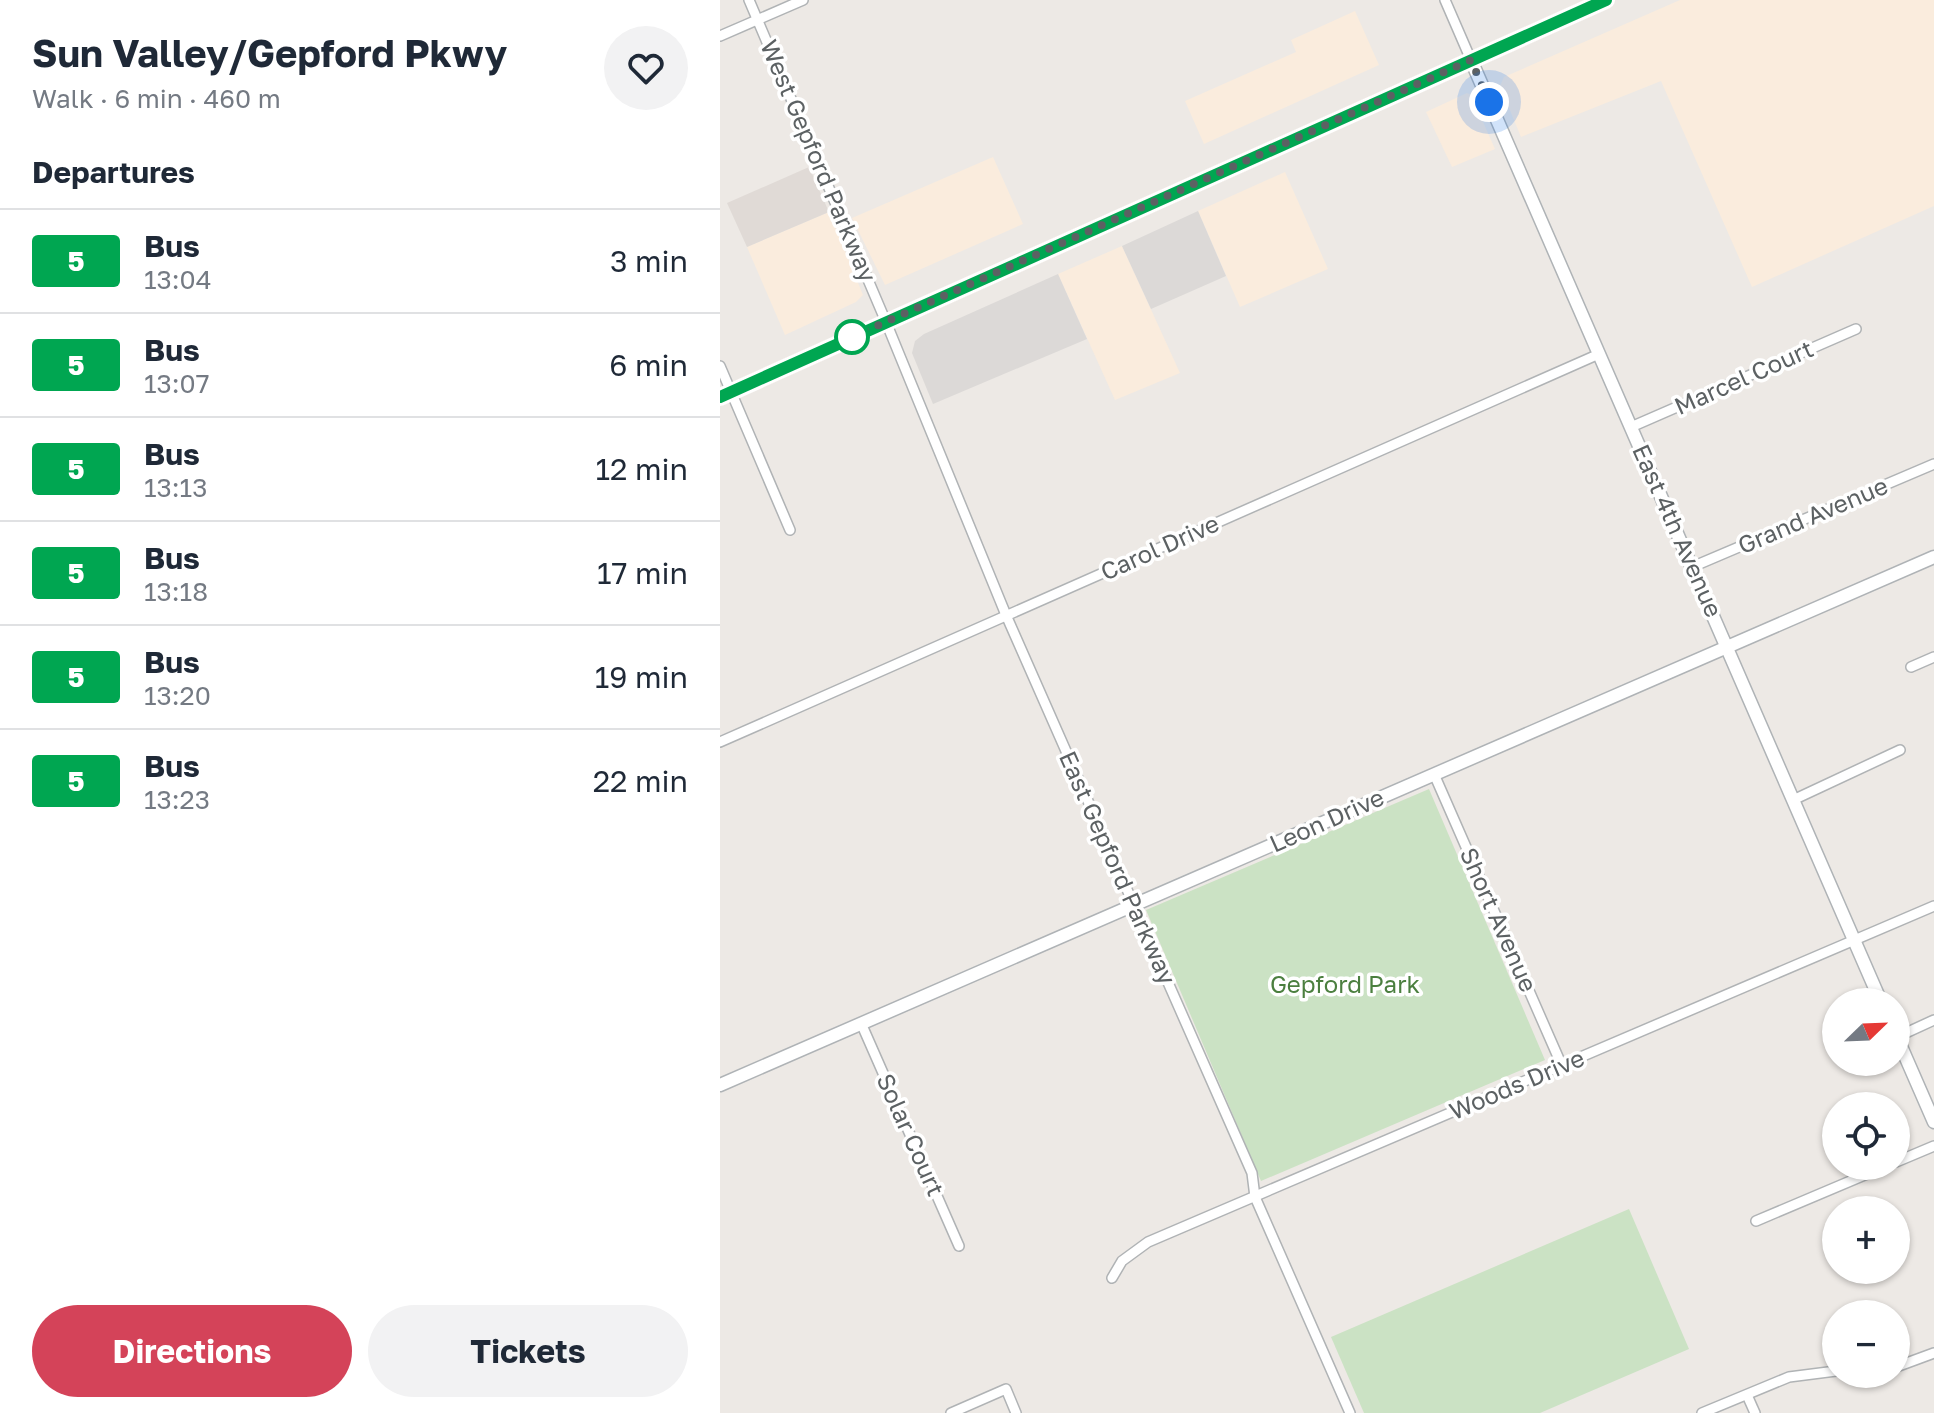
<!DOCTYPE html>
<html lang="en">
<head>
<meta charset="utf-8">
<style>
	body { margin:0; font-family:"Golos Text",sans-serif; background:#f2f2f3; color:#1f2937; height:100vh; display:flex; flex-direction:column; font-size:30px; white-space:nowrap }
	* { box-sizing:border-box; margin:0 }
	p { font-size:26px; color:#747a83 }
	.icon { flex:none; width:44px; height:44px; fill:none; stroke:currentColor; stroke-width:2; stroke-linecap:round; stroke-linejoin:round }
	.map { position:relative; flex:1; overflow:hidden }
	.side { display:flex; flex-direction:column; background:#fff; width:720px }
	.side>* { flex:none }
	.badge { padding:0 16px; border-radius:6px; font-size:28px; line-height:52px }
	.needle { width:52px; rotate:67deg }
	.buttons { position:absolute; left:1102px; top:988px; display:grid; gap:16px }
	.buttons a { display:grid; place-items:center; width:88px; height:88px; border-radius:50%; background:#fff; box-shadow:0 2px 6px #0004; font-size:40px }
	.you { position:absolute; width:40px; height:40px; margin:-20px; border:6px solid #fff; border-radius:50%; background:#1a73e8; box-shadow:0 0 0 12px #1a73e833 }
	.map>.badge { position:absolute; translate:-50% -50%; box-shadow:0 0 0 4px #fff }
	h2 { padding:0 32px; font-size:30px; line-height:72px }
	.round { display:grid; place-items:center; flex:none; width:84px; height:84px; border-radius:42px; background:#f2f2f3 }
	.headline { display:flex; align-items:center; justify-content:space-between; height:136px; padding:0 32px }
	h1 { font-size:38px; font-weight:700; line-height:60px }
	.cta { display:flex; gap:16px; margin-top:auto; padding:16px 32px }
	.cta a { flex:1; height:92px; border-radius:48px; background:#d44359; color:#fff; font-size:32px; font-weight:700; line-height:92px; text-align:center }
	.cta a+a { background:#f2f2f3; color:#1f2937 }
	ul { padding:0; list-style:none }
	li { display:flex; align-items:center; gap:24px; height:104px; padding:0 32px; border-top:2px solid #e0e1e3 }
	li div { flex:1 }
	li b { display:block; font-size:30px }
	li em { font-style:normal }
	li .badge { min-width:88px; font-weight:700; text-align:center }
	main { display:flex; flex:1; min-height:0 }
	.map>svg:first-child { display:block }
	.commercial { fill:#faecdd }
	.industrial { fill:#dcd9d7 }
	.education { fill:#e0dad6 }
	.green { fill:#cbe2c4 }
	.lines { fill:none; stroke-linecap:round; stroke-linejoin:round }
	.street-casing { stroke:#b0b3b5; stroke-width:12 }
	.secondary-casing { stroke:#afb3b6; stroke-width:15 }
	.primary-casing { stroke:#e0a46a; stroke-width:17 }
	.street { stroke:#fff; stroke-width:9 }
	.secondary { stroke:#fff; stroke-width:12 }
	.primary { stroke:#f5dbb1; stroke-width:14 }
	.line-casing { stroke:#fff; stroke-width:18 }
	.line { stroke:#00a651; stroke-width:12 }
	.walk { stroke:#5c6163; stroke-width:8; stroke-dasharray:0 14.4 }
	.stop-dot { fill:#fff; stroke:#00a651; stroke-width:4 }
	.labels { text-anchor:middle; stroke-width:7; stroke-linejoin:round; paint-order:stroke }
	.street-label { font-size:24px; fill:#5c6163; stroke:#fff }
	.park-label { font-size:24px; fill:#4b7f3f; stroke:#fff }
</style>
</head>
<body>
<main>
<section class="side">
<div class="headline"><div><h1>Sun Valley/Gepford Pkwy</h1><p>Walk · 6 min · 460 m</p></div><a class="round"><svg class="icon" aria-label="heart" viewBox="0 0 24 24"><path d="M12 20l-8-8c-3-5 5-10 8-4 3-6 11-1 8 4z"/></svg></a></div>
<h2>Departures</h2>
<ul>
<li><span class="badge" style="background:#00a651;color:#fff">5</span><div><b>Bus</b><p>13:04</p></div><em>3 min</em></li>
<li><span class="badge" style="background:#00a651;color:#fff">5</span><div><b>Bus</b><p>13:07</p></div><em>6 min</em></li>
<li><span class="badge" style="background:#00a651;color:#fff">5</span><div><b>Bus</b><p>13:13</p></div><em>12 min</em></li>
<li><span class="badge" style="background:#00a651;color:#fff">5</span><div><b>Bus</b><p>13:18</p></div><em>17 min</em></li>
<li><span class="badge" style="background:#00a651;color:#fff">5</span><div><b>Bus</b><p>13:20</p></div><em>19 min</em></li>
<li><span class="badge" style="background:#00a651;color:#fff">5</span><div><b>Bus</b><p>13:23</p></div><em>22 min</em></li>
</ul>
<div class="cta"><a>Directions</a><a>Tickets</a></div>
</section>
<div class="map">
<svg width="1214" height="1413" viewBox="0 0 1214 1413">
	<rect width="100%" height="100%" fill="#ede9e5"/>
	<g class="commercial">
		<polygon points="960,0 1214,0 1214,206 1032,287 941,81 801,137 780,86 784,77"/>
		<polygon points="635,11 659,65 484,144 465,101 576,52 571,40"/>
		<polygon points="747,93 751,95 775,149 732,167 706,112"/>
		<polygon points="273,157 303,224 165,285 132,218"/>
		<polygon points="565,172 608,269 520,307 478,211"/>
		<polygon points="109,212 143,295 136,302 65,335 27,247"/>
		<polygon points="402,246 460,373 395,400 338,274"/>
	</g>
	<g class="industrial">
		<polygon points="478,211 506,276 431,309 402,246"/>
		<polygon points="338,274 367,339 213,404 192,353 195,341 204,334"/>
	</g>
	<polygon class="education" points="89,167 109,212 27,247 7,203"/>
	<g class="green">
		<polygon points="709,789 825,1060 541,1181 426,910"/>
		<polygon points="909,1209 969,1349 820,1413 644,1413 611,1337"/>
	</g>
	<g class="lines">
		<defs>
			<g id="street">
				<polyline points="29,0 166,322 286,615 532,1173 535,1197 630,1413"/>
				<polyline points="725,0 751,60"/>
				<polyline points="0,36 83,0"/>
				<polyline points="0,366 70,530"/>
				<polyline points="911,427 1136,329"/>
				<polyline points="972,567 1214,464"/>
				<polyline points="1191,667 1214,657"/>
				<polyline points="0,742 879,354"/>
				<polyline points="714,774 842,1066"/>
				<polyline points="1073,800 1180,750"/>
				<polyline points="141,1023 239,1246"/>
				<polyline points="1177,1037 1214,1020"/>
				<polyline points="1176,1162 1214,1146"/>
				<polyline points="1036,1221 1166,1166"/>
				<polyline points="392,1278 402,1261 428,1242 1214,906"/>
				<polyline points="1176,1367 1214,1353"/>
				<polyline points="1027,1395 1035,1413"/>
				<polyline points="231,1413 286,1389 296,1413"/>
				<polyline points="982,1413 1069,1377 1116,1371"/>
			</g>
			<g id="secondary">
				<polyline points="751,60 1161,1002"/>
				<polyline points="1176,1035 1214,1122"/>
				<polyline points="0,1085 1214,557"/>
			</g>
			<polyline id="primary" points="0,397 886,0"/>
		</defs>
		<use href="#street" class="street-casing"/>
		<use href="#secondary" class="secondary-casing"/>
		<use href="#primary" class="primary-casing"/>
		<use href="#street" class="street"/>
		<use href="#secondary" class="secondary"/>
		<use href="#primary" class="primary"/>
	</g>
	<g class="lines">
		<defs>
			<polyline id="line" points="0,397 886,0"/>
		</defs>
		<use href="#line" class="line-casing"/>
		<use href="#line" class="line"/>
		<polyline class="walk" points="132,337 751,60 769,102"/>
	</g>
	<circle class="stop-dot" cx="132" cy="337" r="16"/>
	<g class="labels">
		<g class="street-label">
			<text transform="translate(98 161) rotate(67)" y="8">West Gepford Parkway</text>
			<text transform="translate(1024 378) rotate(-24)" y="8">Marcel Court</text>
			<text transform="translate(1093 516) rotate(-23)" y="8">Grand Avenue</text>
			<text transform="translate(957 531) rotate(66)" y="8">East 4th Avenue</text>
			<text transform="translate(440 548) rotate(-24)" y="8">Carol Drive</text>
			<text transform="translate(607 821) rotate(-24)" y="8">Leon Drive</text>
			<text transform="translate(397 868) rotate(66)" y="8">East Gepford Parkway</text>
			<text transform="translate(778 920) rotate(66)" y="8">Short Avenue</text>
			<text transform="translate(797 1085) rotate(-23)" y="8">Woods Drive</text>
			<text transform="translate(190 1135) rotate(66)" y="8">Solar Court</text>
		</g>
		<g class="park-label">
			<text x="625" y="993">Gepford Park</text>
		</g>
	</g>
</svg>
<div class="buttons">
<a><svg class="needle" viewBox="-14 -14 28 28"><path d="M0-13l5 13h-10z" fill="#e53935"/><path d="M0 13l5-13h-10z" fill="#747a83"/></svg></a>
<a><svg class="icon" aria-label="locate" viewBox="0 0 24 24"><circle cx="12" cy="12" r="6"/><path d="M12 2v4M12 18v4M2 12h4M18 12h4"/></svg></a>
<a>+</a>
<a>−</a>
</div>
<div class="you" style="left:769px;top:102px"></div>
</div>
</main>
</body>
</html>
